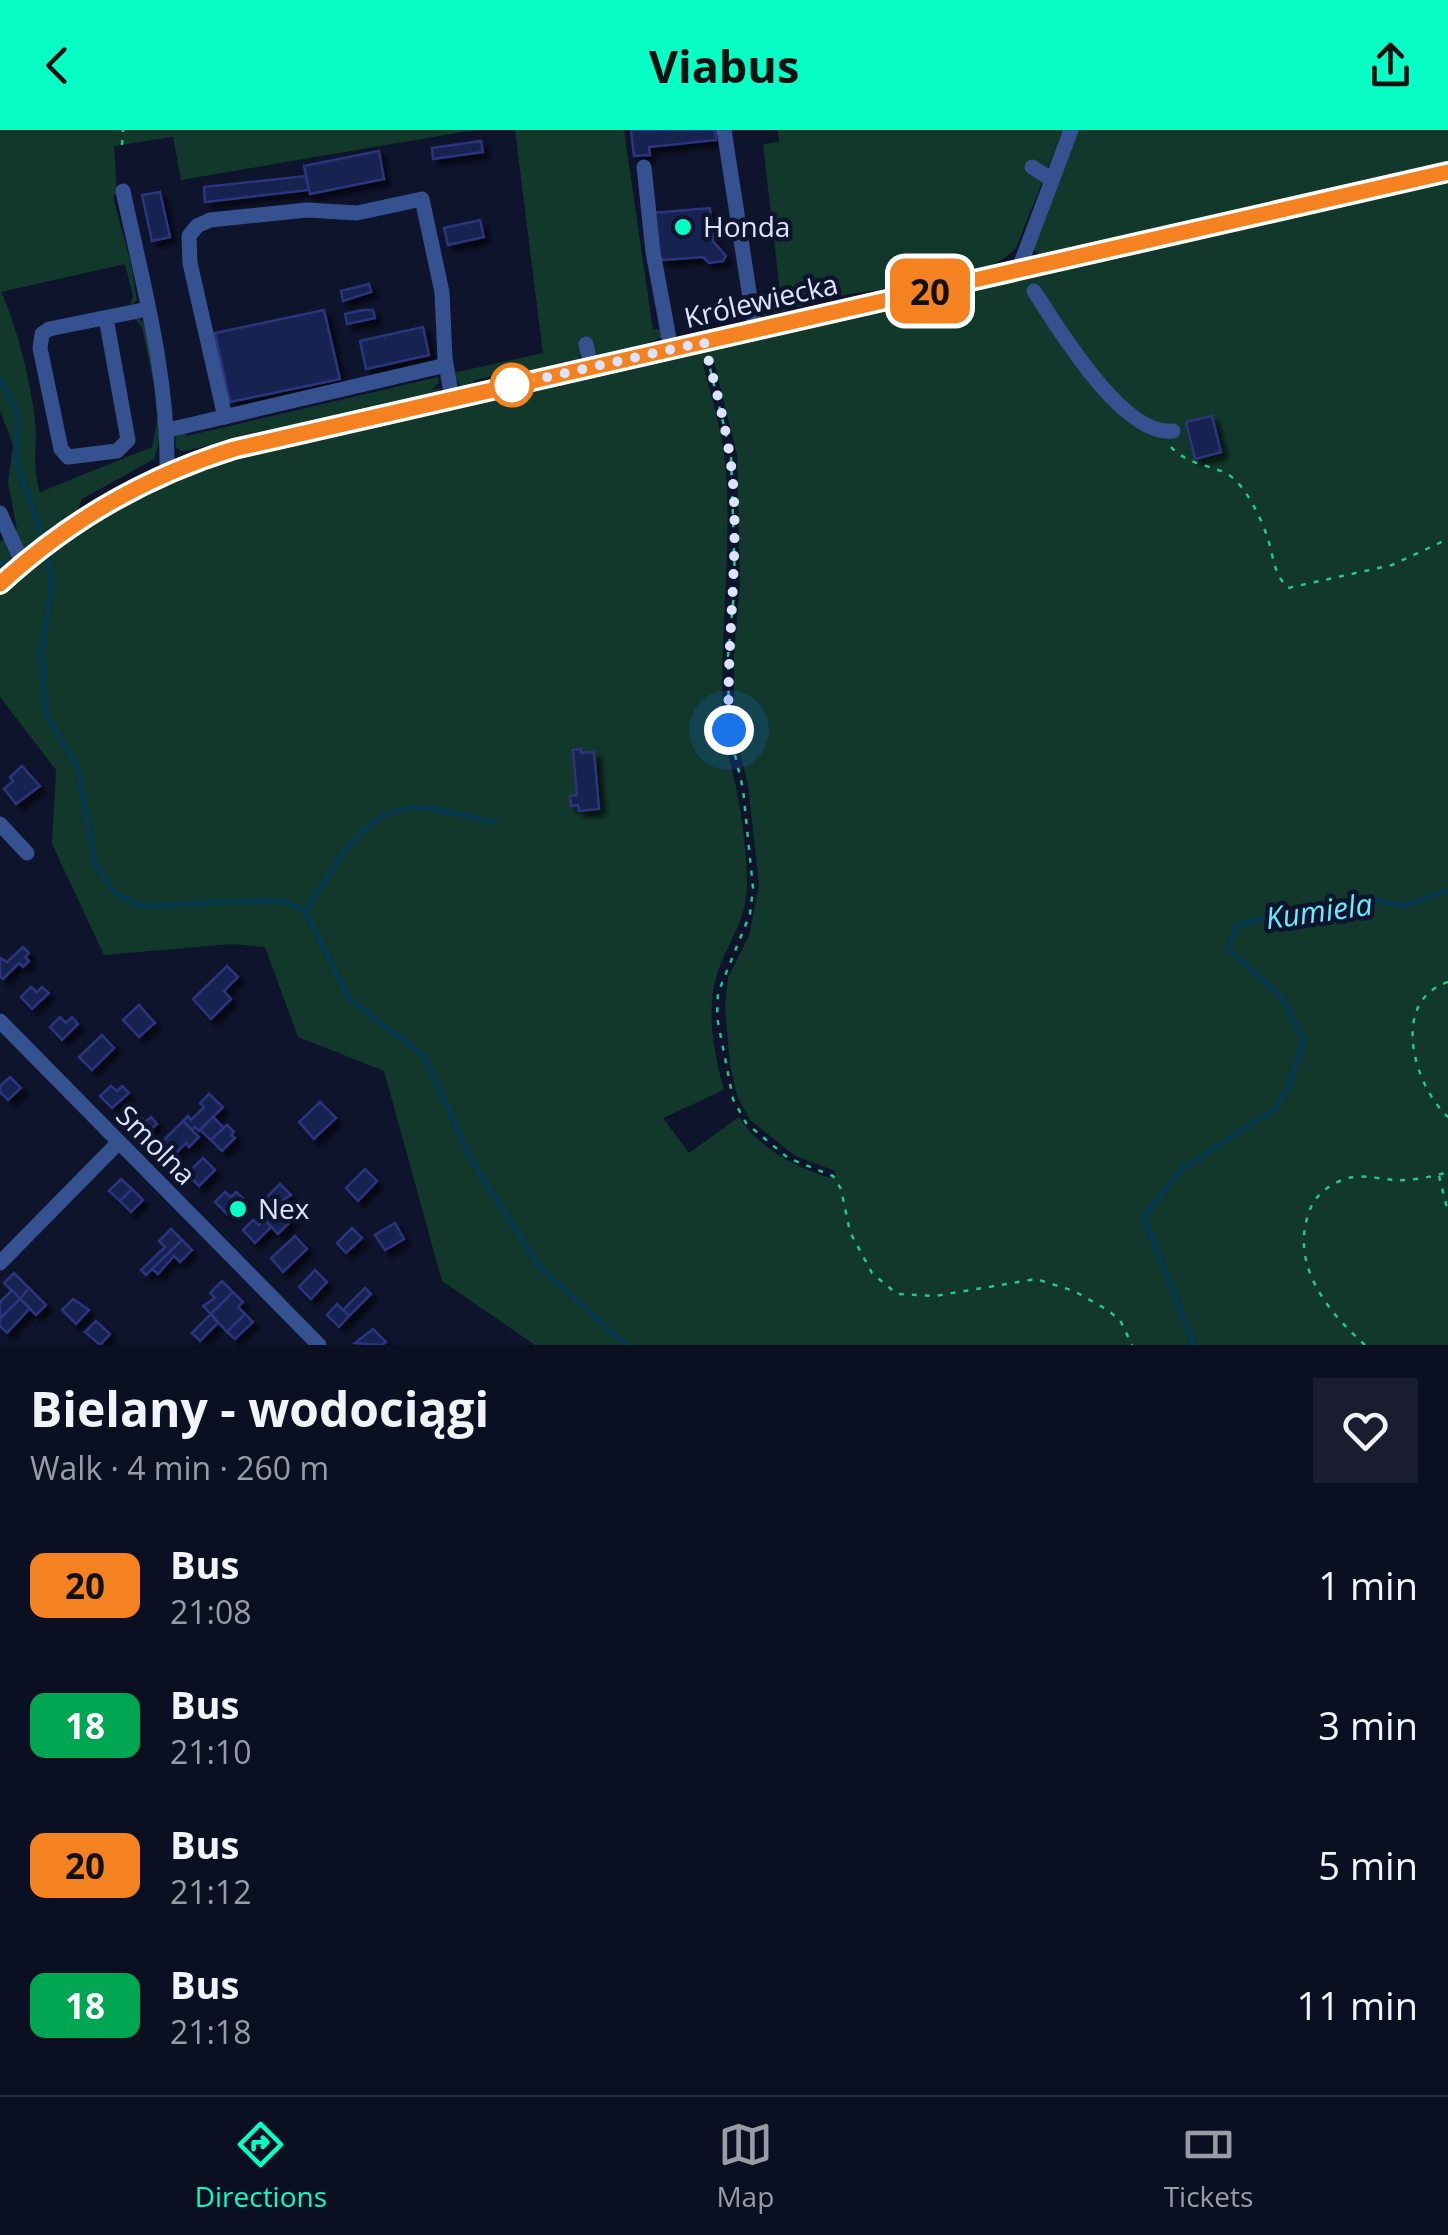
<!DOCTYPE html>
<html lang="en">
<head>
<meta charset="utf-8">
<style>
	body { margin:0; font-family:"Open Sans",sans-serif; background:#191d2f; color:#f1f3f6; height:100vh; display:flex; flex-direction:column; font-size:38px; white-space:nowrap }
	* { box-sizing:border-box; margin:0 }
	p { font-size:32px; color:#9a9ca5 }
	.icon { flex:none; width:55px; height:55px; fill:none; stroke:currentColor; stroke-width:2; stroke-linecap:round; stroke-linejoin:round }
	.map { position:relative; height:1215px; overflow:hidden }
	.drawer { display:flex; flex-direction:column; background:#0b0f22; flex:1 }
	.drawer>* { flex:none }
	.badge { padding:0 20px; border-radius:15px; font-size:35px; line-height:65px }
	.you { position:absolute; width:50px; height:50px; margin:-25px; border:8px solid #fff; border-radius:50%; background:#1a73e8; box-shadow:0 0 0 15px #1a73e833 }
	.map>.badge { position:absolute; translate:-50% -50%; box-shadow:0 0 0 5px #fff }
	.round { display:grid; place-items:center; flex:none; width:105px; height:105px; border-radius:0px; background:#191d2f }
	.summary { display:flex; align-items:center; justify-content:space-between; height:170px; padding:0 30px }
	h1 { font-size:48px; font-weight:700; line-height:75px }
	ul { padding:0; list-style:none }
	li { display:flex; align-items:center; gap:30px; height:140px; padding:0 30px }
	li div { flex:1 }
	li b { display:block; font-size:38px }
	li em { font-style:normal }
	li .badge { min-width:110px; font-weight:700; text-align:center }
	header { display:flex; justify-content:space-between; align-items:center; height:130px; padding:0 30px; background:#07ffc5; color:#111; font-size:45px; font-weight:700 }
	.tab-bar { display:flex; justify-content:space-around; align-items:center; height:140px; border-top:2px solid #2b2f40; background:#0b0f22; font-size:28px; color:#9a9ca5 }
	.tab-bar a { display:grid; justify-items:center; gap:5px }
	.tab-bar .selected { color:#07ffc5 }
	.map>svg:first-child { display:block }
	.green { fill:#11382a; fill-rule:evenodd }
	.lines { fill:none; stroke-linecap:round; stroke-linejoin:round }
	.stream { stroke:#06394f; stroke-width:5 }
	.building { fill:#192150; stroke:#2a357e; stroke-width:2.5; filter:url(#shadow) }
	.path { stroke:#26c888; stroke-width:2.5; stroke-dasharray:5 8; stroke-linecap:butt }
	.minor { stroke:#365190; stroke-width:15 }
	.major { stroke:#9062ff; stroke-width:18 }
	.line-casing { stroke:#fff; stroke-width:22 }
	.line { stroke:#f58220; stroke-width:15 }
	.walk { stroke:#dbe3ff; stroke-width:10; stroke-dasharray:0 18 }
	.poi-dot { fill:#07ffc5; stroke:#0f142d; stroke-width:4 }
	.stop-dot { fill:#fff; stroke:#f58220; stroke-width:5 }
	.labels { text-anchor:middle; stroke-width:9; stroke-linejoin:round; paint-order:stroke }
	.poi-label { font-size:28px; fill:#dbe3ff; stroke:#0f142d; text-anchor:start }
	.street-label { font-size:28px; fill:#dbe3ff; stroke:#0f142d }
	.water-label { font-size:30px; font-style:italic; fill:#69ecff; stroke:#0f142d }
</style>
</head>
<body>
<header><svg class="icon" aria-label="back" viewBox="0 0 24 24"><path d="M15 5l-7 7 7 7"/></svg>Viabus<svg class="icon" aria-label="share" viewBox="0 0 24 24"><path d="M12 15V3M7 8l5-5 5 5M5 13v7h14v-7"/></svg></header>
<div class="map">
<svg width="1448" height="1215" viewBox="0 0 1448 1215">
	<defs>
		<filter id="shadow"><feDropShadow dx="6" dy="6" stdDeviation="2.5" flood-color="#0009"/></filter>
	</defs>
	<rect width="100%" height="100%" fill="#0f142d"/>
	<g class="green">
		<path d="M0,0h474l-293,50 -8,-43 -59,9 3,46 -4,5 18,66 6,38 -7,4 3,-9 -8,-32 -124,28c16,32 35,109 35,145 -1,21 -2,35 4,55l112,-45 5,-25 -1,-28 -14,-67 -10,-11 12,6c9,43 26,93 10,137l-72,40 -6,14 -47,34 -29,26v-31l17,-13 -9,-46 5,-38 -13,-34z"/>
		<polygon points="515,0 624,0 653,200 660,199 662,207 644,215 596,225 583,215 578,231 527,241 514,239 474,251 471,256 460,256 453,243 543,223"/>
		<path d="M778,0h285l-47,118c-40,41 -124,37 -177,48 -25,6 -50,14 -76,20l-6,-9 24,-6 -18,-157 16,-2z"/>
		<polygon points="1078,0 1448,0 1448,34 1042,128 1032,118"/>
		<path d="M1448,49v1166h-913l-93,-64 -58,-210 -86,-34 -33,-90 -33,-3 -128,11 -52,-111 4,-74 -56,-73v-103c65,-61 140,-100 222,-134zM714,231l23,94 3,128 -6,72v73l14,57 11,101 -10,50 -21,42 -3,29 5,58 7,31 13,24 45,36 40,15 1,5 -7,2c-34,-12 -70,-29 -90,-61l-50,36 -26,-35 61,-28c-11,-41 -20,-86 -3,-127 11,-26 26,-48 26,-78 0,-32 -5,-67 -11,-98 -5,-23 -12,-45 -13,-68 -4,-86 10,-172 2,-258 -4,-33 -14,-65 -22,-97z"/>
		<polygon points="438,247 439,253 431,260 442,258 432,265 189,320 181,321 176,317 175,307 185,301 187,306"/>
	</g>
	<g class="lines">
		<g class="stream">
			<polyline points="0,248 18,283 17,334 44,411"/>
			<polyline points="47,422 52,454 41,524 46,585 77,635 95,733 114,762 140,776 280,770 305,781 349,868 425,927 472,1031 539,1136 626,1215"/>
			<polyline points="0,436 4,432"/>
			<path d="M305,781c33,-44 57,-110 123,-103 23,3 46,10 68,14"/>
			<polyline points="1194,1215 1144,1087 1180,1040 1274,980 1289,956 1304,910 1282,867 1228,819 1237,795 1317,776 1374,770 1404,776 1448,760"/>
		</g>
	</g>
	<g class="building">
		<polygon points="631,0 715,0 716,10 649,17 650,25 634,26"/>
		<polygon points="481,11 483,22 433,29 432,18"/>
		<polygon points="379,21 384,49 310,64 304,36"/>
		<polygon points="306,46 309,60 205,72 204,57"/>
		<polygon points="160,62 170,107 152,111 142,65"/>
		<polygon points="710,78 713,111 726,126 723,131 709,133 703,127 663,130 657,125 653,83"/>
		<polygon points="480,90 484,107 448,115 444,98"/>
		<polygon points="369,154 371,162 343,171 341,161"/>
		<polygon points="324,180 340,249 230,272 215,203"/>
		<polygon points="363,180 373,180 375,188 347,194 345,184"/>
		<polygon points="423,197 429,225 366,239 360,211"/>
		<polygon points="1212,286 1221,322 1195,329 1186,292"/>
		<polygon points="581,619 581,623 594,622 599,679 579,681 578,675 571,676 570,666 577,665 573,620"/>
		<polygon points="22,636 40,656 16,674 4,659 13,651 10,647"/>
		<polygon points="23,817 29,823 25,827 29,831 23,837 19,833 3,849 0,846 0,828 7,832"/>
		<polygon points="227,836 238,847 224,861 231,869 211,889 193,869"/>
		<polygon points="31,857 37,862 42,857 49,863 32,879 21,867"/>
		<polygon points="139,875 155,893 139,907 123,890"/>
		<polygon points="60,887 66,893 72,887 78,894 62,910 50,897"/>
		<polygon points="102,905 114,918 92,940 79,927"/>
		<polygon points="10,947 21,958 8,970 0,962 0,956"/>
		<polygon points="111,956 117,961 122,956 129,963 112,978 100,966"/>
		<polygon points="209,964 223,977 199,1001 195,997 192,1000 183,991 188,986 191,990 204,977 200,973"/>
		<polygon points="320,972 336,988 314,1009 299,992"/>
		<polygon points="140,986 145,992 151,987 157,994 141,1009 129,996"/>
		<polygon points="213,987 224,998 211,1010 200,1000"/>
		<polygon points="183,991 199,1007 189,1017 186,1013 171,1028 158,1016"/>
		<polygon points="227,995 234,1002 231,1005 235,1008 222,1021 211,1010"/>
		<polygon points="203,1028 215,1040 199,1056 187,1044"/>
		<polygon points="365,1039 377,1051 358,1071 346,1058"/>
		<polygon points="121,1049 132,1059 120,1071 109,1061"/>
		<polygon points="280,1054 291,1065 274,1076 266,1068"/>
		<polygon points="132,1059 143,1070 131,1082 120,1071"/>
		<polygon points="225,1062 231,1067 236,1062 243,1068 227,1084 215,1072"/>
		<polygon points="278,1076 292,1090 278,1104 264,1089"/>
		<polygon points="264,1089 271,1097 255,1113 243,1100 253,1090 259,1095"/>
		<polygon points="395,1093 404,1109 385,1120 375,1105"/>
		<polygon points="352,1098 362,1108 346,1123 337,1113"/>
		<polygon points="171,1099 182,1110 146,1145 141,1140 165,1117 159,1111"/>
		<polygon points="295,1106 307,1119 283,1142 271,1128"/>
		<polygon points="182,1110 192,1120 180,1132 174,1126 158,1144 152,1139"/>
		<polygon points="315,1140 327,1152 311,1169 299,1157"/>
		<polygon points="14,1143 29,1158 20,1169 4,1153"/>
		<polygon points="222,1151 233,1162 211,1184 203,1176 215,1168 210,1163"/>
		<polygon points="29,1158 46,1175 36,1185 20,1169"/>
		<polygon points="365,1158 371,1164 349,1186 343,1180"/>
		<polygon points="12,1160 20,1169 0,1189 0,1172"/>
		<polygon points="233,1162 243,1172 238,1177 245,1184 227,1202 211,1184"/>
		<polygon points="20,1169 30,1178 7,1203 0,1196 0,1189"/>
		<polygon points="73,1169 89,1180 76,1194 62,1180"/>
		<polygon points="337,1174 349,1186 339,1197 327,1185"/>
		<polygon points="211,1184 218,1193 200,1211 192,1203"/>
		<polygon points="245,1184 253,1192 235,1209 227,1202"/>
		<polygon points="96,1191 110,1204 100,1215 85,1202"/>
		<polygon points="373,1199 386,1212 382,1215 355,1213"/>
	</g>
	<g class="lines">
		<g class="path">
			<polyline points="122,15 123,0"/>
			<polyline points="707,226 731,325 735,452 728,526 729,599 743,659 753,758 750,784 718,863 717,887 733,969 746,993 788,1028 833,1046 841,1059 850,1102 872,1143 897,1164 935,1166 1036,1149 1074,1161 1106,1179 1120,1190 1132,1215"/>
			<path d="M1171,317c18,20 47,18 62,31 15,13 29,42 35,61 6,19 5,34 20,49l104,-23 56,-26"/>
			<path d="M1448,852c-59,19 -34,104 0,135"/>
			<polyline points="1439,1046 1448,1082"/>
			<path d="M1365,1215c-38,-34 -75,-80 -56,-133 6,-18 22,-29 39,-34 14,-4 31,1 46,2 17,1 37,-3 54,-8"/>
		</g>
		<g class="minor">
			<polyline points="724,0 755,200"/>
			<polyline points="644,37 653,122 671,219"/>
			<polyline points="1032,37 1051,49"/>
			<path d="M123,61c20,93 46,187 44,283"/>
			<polyline points="1018,141 1071,0"/>
			<path d="M1034,161c24,37 89,146 139,140"/>
			<polyline points="106,188 128,310 117,321 68,327 61,319 40,218 42,204 49,199 148,179"/>
			<polyline points="586,214 591,237"/>
			<polyline points="225,287 190,133 189,106 197,96 210,90 307,80 357,83 422,69 442,162 445,228 452,269"/>
			<polyline points="168,300 446,235"/>
			<polyline points="0,383 23,434"/>
			<polyline points="0,694 27,723"/>
			<polyline points="0,891 319,1215"/>
			<polyline points="0,1133 118,1013"/>
		</g>
		<path class="major" d="M0,454c67,-62 147,-108 234,-135l1214,-277"/>
	</g>
	<g class="lines">
		<defs>
			<path id="line" d="M0,454c67,-62 147,-108 234,-135l1214,-277"/>
		</defs>
		<use href="#line" class="line-casing"/>
		<use href="#line" class="line"/>
		<path class="walk" d="M512,255l192,-43c13,52 28,103 30,158 3,77 -8,153 -5,230"/>
	</g>
	<g class="poi-dot">
		<circle cx="683" cy="97" r="10"/>
		<circle cx="238" cy="1079" r="10"/>
	</g>
	<circle class="stop-dot" cx="512" cy="255" r="20"/>
	<g class="labels">
		<g class="poi-label">
			<text x="703" y="107">Honda</text>
			<text x="258" y="1089">Nex</text>
		</g>
		<g class="street-label">
			<text transform="translate(761 171) rotate(-13)" y="10">Królewiecka</text>
			<text transform="translate(156 1015) rotate(45)" y="10">Smolna</text>
		</g>
		<g class="water-label">
			<text transform="translate(1319 782) rotate(-8)" y="10">Kumiela</text>
		</g>
	</g>
</svg>
<div class="you" style="left:729px;top:600px"></div>
<b class="badge" style="left:930px;top:161px;background:#f58220;color:#111">20</b>
</div>
<section class="drawer">
<div class="summary"><div><h1>Bielany - wodociągi</h1><p>Walk · 4 min · 260 m</p></div><a class="round"><svg class="icon" aria-label="heart" viewBox="0 0 24 24"><path d="M12 20l-8-8c-3-5 5-10 8-4 3-6 11-1 8 4z"/></svg></a></div>
<ul>
<li><span class="badge" style="background:#f58220;color:#111">20</span><div><b>Bus</b><p>21:08</p></div><em>1 min</em></li>
<li><span class="badge" style="background:#00a651;color:#fff">18</span><div><b>Bus</b><p>21:10</p></div><em>3 min</em></li>
<li><span class="badge" style="background:#f58220;color:#111">20</span><div><b>Bus</b><p>21:12</p></div><em>5 min</em></li>
<li><span class="badge" style="background:#00a651;color:#fff">18</span><div><b>Bus</b><p>21:18</p></div><em>11 min</em></li>
</ul>
</section>
<nav class="tab-bar">
<a class="selected"><svg class="icon" aria-label="directions" viewBox="0 0 24 24"><path d="M12 3l9 9-9 9-9-9zM9 14v-3h6M13 9l2 2-2 2"/></svg>Directions</a>
<a><svg class="icon" aria-label="map" viewBox="0 0 24 24"><path d="M3 6l6-2 6 2 6-2v14l-6 2-6-2-6 2zM9 4v14M15 6v14"/></svg>Map</a>
<a><svg class="icon" aria-label="tickets" viewBox="0 0 24 24"><path d="M3 7h18v10H3zM15 7v10"/></svg>Tickets</a>
</nav>
</body>
</html>
